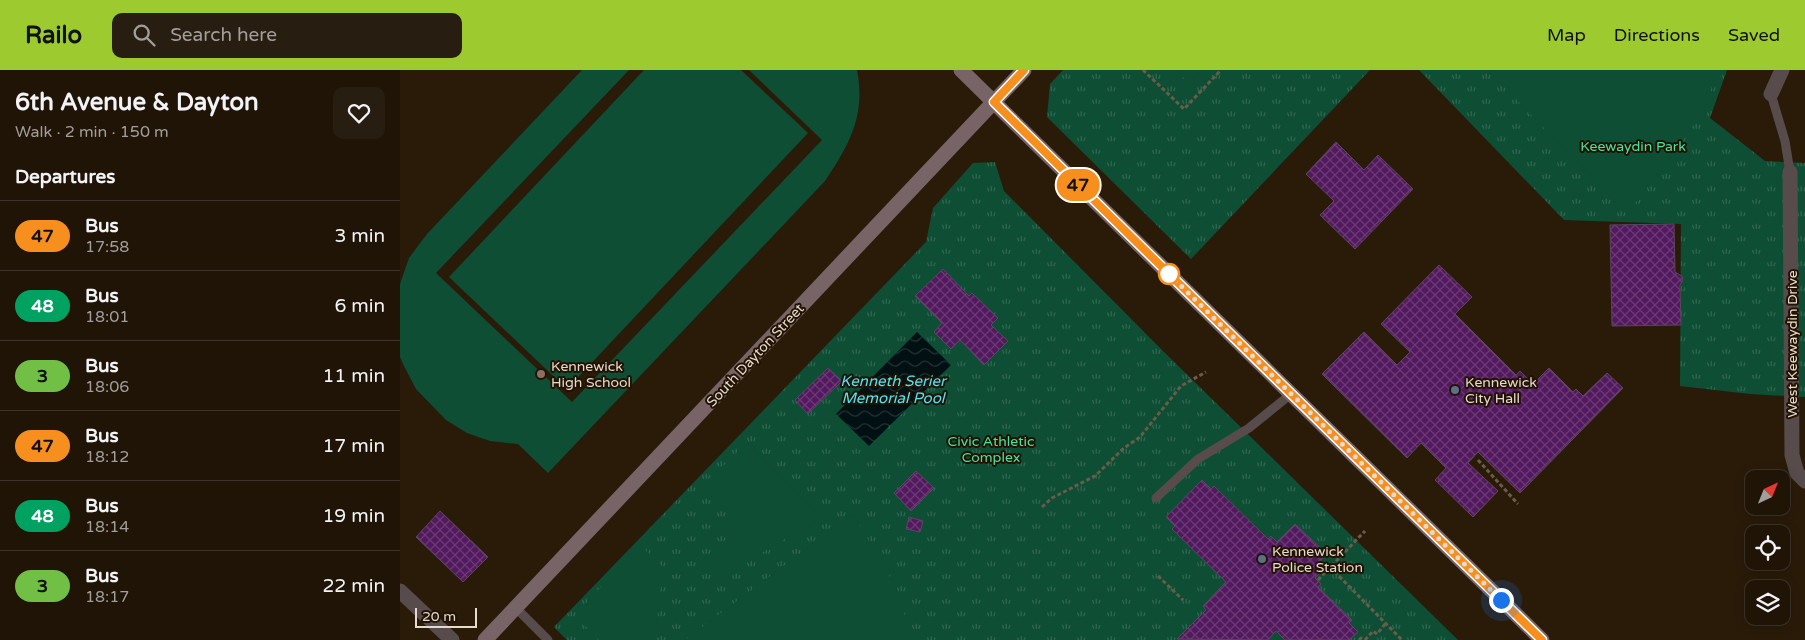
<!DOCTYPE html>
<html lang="en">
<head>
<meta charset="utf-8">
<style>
	body { margin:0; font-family:"Varela Round",sans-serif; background:#281d11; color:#f1f3f6; height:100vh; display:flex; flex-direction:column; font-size:19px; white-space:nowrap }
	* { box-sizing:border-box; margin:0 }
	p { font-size:16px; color:#a29e9b }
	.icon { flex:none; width:28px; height:28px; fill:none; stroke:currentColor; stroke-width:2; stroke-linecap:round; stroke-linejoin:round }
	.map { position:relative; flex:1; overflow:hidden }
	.sheet { display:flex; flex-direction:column; background:#201407; width:400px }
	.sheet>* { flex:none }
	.badge { padding:0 10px; border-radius:16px; font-size:18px; line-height:32px }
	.needle { width:32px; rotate:43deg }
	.fabs { position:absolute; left:1345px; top:400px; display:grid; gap:10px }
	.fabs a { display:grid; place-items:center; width:45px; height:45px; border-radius:10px; background:#201407; box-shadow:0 2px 12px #0003,0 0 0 1px #3d3328; font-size:25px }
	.scale { position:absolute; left:15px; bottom:12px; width:62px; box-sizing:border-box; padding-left:5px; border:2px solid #e5dacf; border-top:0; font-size:14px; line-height:18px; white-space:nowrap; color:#e5dacf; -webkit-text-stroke:4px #211202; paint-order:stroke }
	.you { position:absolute; width:25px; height:25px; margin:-12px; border:4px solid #fff; border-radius:50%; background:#1a73e8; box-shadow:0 0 0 8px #1a73e833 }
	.map>.badge { position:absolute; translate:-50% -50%; box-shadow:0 0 0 2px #fff }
	h2 { padding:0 15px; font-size:19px; line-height:45px }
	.round { display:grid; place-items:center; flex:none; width:52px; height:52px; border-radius:10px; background:#281d11 }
	.overview { display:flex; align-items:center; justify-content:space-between; height:85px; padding:0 15px }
	h1 { font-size:24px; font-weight:800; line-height:38px }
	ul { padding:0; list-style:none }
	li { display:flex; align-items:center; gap:15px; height:70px; padding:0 15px; border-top:1px solid #3d3328 }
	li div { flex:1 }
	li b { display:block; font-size:19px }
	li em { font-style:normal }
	li .badge { min-width:55px; font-weight:700; text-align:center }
	header { display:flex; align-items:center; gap:30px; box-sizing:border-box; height:70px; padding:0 25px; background:#9dca2f; color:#111 }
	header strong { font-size:24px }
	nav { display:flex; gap:28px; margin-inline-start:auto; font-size:18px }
	.search { width:350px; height:45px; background:#281d11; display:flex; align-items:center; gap:12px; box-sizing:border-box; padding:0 18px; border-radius:10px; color:#a29e9b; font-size:19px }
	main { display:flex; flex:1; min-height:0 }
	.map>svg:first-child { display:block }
	.park { fill:url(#park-tufts) }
	.pitch { fill:#0d4e34 }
	.water { fill:url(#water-waves) }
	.building { fill:url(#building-cross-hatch); stroke:#58485c }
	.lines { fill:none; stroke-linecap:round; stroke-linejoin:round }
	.path { stroke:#6a5c4d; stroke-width:3; stroke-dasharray:4 2.5; stroke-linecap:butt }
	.lane { stroke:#584b4c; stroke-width:9 }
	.street { stroke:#584b4c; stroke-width:15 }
	.secondary { stroke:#786466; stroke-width:15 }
	.line-casing { stroke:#fff; stroke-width:11 }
	.line { stroke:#f78f1e; stroke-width:8 }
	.walk { stroke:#e5dacf; stroke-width:5; stroke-dasharray:0 9 }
	.stop-dot { fill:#fff; stroke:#f78f1e; stroke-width:2.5 }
	.education-dot { fill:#8d6e63; stroke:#211202; stroke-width:2 }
	.service-dot { fill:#5c6f8a; stroke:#211202; stroke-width:2 }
	.labels { text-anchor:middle; stroke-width:4; stroke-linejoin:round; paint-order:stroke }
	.park-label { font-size:14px; fill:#4be1a2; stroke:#211202 }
	.street-label { font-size:14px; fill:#e5dacf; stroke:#211202 }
	.poi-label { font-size:14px; fill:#e5dacf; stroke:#211202; text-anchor:start }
	.water-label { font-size:15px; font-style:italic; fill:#51e5f7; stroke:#211202 }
</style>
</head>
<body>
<header>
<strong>Railo</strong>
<div class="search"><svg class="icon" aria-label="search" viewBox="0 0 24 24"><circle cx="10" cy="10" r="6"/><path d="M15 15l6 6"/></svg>Search here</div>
<nav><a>Map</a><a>Directions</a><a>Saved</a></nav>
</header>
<main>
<section class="sheet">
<div class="overview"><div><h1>6th Avenue &amp; Dayton</h1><p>Walk · 2 min · 150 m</p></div><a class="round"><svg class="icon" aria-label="heart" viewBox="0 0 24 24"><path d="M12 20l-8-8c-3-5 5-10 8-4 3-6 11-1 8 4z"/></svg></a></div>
<h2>Departures</h2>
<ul>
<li><span class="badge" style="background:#f78f1e;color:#111">47</span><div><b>Bus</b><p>17:58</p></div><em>3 min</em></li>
<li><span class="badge" style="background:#00a261;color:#fff">48</span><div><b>Bus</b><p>18:01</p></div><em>6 min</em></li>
<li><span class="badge" style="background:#71bf44;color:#111">3</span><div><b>Bus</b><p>18:06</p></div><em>11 min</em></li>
<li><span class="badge" style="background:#f78f1e;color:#111">47</span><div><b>Bus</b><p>18:12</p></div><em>17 min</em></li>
<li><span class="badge" style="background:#00a261;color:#fff">48</span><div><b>Bus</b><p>18:14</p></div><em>19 min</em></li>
<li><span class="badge" style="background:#71bf44;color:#111">3</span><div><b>Bus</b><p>18:17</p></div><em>22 min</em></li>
</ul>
</section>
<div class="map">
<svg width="1405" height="570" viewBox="0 0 1405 570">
	<defs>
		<pattern id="park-tufts" width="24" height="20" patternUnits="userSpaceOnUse" patternTransform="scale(1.25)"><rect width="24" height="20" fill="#0d4e34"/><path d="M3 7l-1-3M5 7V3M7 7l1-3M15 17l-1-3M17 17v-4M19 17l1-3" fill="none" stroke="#306750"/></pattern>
		<pattern id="water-waves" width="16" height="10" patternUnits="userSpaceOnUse" patternTransform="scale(1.25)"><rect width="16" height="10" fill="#011013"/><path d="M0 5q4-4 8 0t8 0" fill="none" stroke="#263234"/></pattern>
		<pattern id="building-cross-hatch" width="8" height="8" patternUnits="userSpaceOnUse" patternTransform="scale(1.25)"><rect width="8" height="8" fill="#52195f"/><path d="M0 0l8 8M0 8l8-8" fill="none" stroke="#6b3a75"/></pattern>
	</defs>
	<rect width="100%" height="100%" fill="#2a1b09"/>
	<g class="park">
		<polygon points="663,0 970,0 791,189 647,47 650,14"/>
		<polygon points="1019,0 1327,0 1310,48 1365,91 1405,93 1405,327 1350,324 1280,316 1281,154 1164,150"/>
		<polygon points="595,92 604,121 764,282 1058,570 167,570 154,557 526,172 533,138 573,93"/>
	</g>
	<g class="pitch">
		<path d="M182,0h47l-193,203 136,129 250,-262 -73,-70h108c9,46 -8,75 -32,111l-277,292 -30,-29 -28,-3 -23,-8 -21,-13 -30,-31 -12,-23 -4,-9v-73l9,-26 18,-24z"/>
		<polygon points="244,0 341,0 408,63 167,319 49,207"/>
		<polygon points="775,0 801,0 789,13"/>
		<polygon points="1088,0 1317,0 1306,35 1286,66 1227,144"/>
		<polygon points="347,373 422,447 346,492 327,511 305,490 331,464 330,446 301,417"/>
		<polygon points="453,444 500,524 510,570 285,570"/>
		<polygon points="240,475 268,502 257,527 258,554 242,570 199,570 175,545"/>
	</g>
	<polygon class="water" points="517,262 551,295 469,376 436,344"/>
	<g class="building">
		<polygon points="936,72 964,100 978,85 1013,119 955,179 920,145 934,131 906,104"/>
		<polygon points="1274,154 1275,202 1282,206 1283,210 1280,215 1281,255 1212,256 1210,155"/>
		<polygon points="1039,195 1072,227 1055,244 1116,305 1120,301 1133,314 1149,298 1173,322 1176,319 1183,326 1207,303 1223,318 1120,423 1078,382 1068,393 1098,421 1073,447 1035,410 1046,398 1021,373 1007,388 922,304 964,262 997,295 1010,282 981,254"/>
		<polygon points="543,199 569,226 572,223 598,248 591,255 608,271 584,295 560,270 551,279 534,262 542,253 515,226"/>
		<polygon points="428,298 442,311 408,344 395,330"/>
		<polygon points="516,401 534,418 511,441 494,423"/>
		<polygon points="802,410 811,419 814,416 868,469 871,466 877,472 895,454 927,484 918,493 924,499 915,508 921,514 918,517 952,550 949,553 958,562 949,570 885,570 876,561 868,570 777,569 806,540 803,536 826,512 772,459 775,456 766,447"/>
		<polygon points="40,441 88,487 63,512 16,467"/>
		<polygon points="509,447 523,451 520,462 506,459"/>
	</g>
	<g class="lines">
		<g class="path">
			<polyline points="743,0 784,39 821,0"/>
			<polyline points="1078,390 1118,434"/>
			<polyline points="642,437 652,428 695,406 724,378 740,367 781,316 806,302"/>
			<polyline points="930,497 1002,570"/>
			<polyline points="758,506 783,530"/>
			<polyline points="918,510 965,461"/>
			<polyline points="959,570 961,568 963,570"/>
			<polyline points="965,570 973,561 977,564 986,553"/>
		</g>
		<g class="lane">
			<polyline points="1371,24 1385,71 1390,102"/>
			<polyline points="756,428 798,389 849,358 891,324"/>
			<polyline points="116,538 148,570"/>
		</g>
		<g class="street">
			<polyline points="1371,24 1382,0"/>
			<polyline points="1390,102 1392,385 1397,403 1405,411"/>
			<polyline points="0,521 52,570"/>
		</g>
		<g class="secondary">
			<polyline points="561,0 1142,570"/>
			<polyline points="85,570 624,0"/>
		</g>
	</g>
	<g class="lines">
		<defs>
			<polyline id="line" points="624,0 594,32 1142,570"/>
		</defs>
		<use href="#line" class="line-casing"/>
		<use href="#line" class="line"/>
		<polyline class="walk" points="769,204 1101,530"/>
	</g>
	<circle class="stop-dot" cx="769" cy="204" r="10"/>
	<circle class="education-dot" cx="141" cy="304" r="5"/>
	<g class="service-dot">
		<circle cx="1055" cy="320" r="5"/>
		<circle cx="862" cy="489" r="5"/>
	</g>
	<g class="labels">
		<g class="park-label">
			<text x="1233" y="81">Keewaydin Park</text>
			<text x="591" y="376">Civic Athletic<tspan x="591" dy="16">Complex</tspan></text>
		</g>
		<g class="street-label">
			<text transform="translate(1392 274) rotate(-90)" y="5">West Keewaydin Drive</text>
			<text transform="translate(355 285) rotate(-47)" y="5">South Dayton Street</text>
		</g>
		<g class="poi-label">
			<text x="151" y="301">Kennewick<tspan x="151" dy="16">High School</tspan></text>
			<text x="1065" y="317">Kennewick<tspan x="1065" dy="16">City Hall</tspan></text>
			<text x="872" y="486">Kennewick<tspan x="872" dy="16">Police Station</tspan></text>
		</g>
		<g class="water-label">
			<text x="493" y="316">Kenneth Serier<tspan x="493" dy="17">Memorial Pool</tspan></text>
		</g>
	</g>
</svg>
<div class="fabs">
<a><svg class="needle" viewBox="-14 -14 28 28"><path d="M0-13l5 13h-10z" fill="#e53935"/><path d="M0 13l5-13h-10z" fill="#a29e9b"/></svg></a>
<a><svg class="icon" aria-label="locate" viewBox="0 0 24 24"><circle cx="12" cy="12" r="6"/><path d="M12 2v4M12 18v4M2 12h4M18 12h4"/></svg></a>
<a><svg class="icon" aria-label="layers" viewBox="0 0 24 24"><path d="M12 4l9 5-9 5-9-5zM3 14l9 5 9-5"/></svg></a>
</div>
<div class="scale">20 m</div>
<div class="you" style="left:1101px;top:530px"></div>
<b class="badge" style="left:678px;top:115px;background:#f78f1e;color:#111">47</b>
</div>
</main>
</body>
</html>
